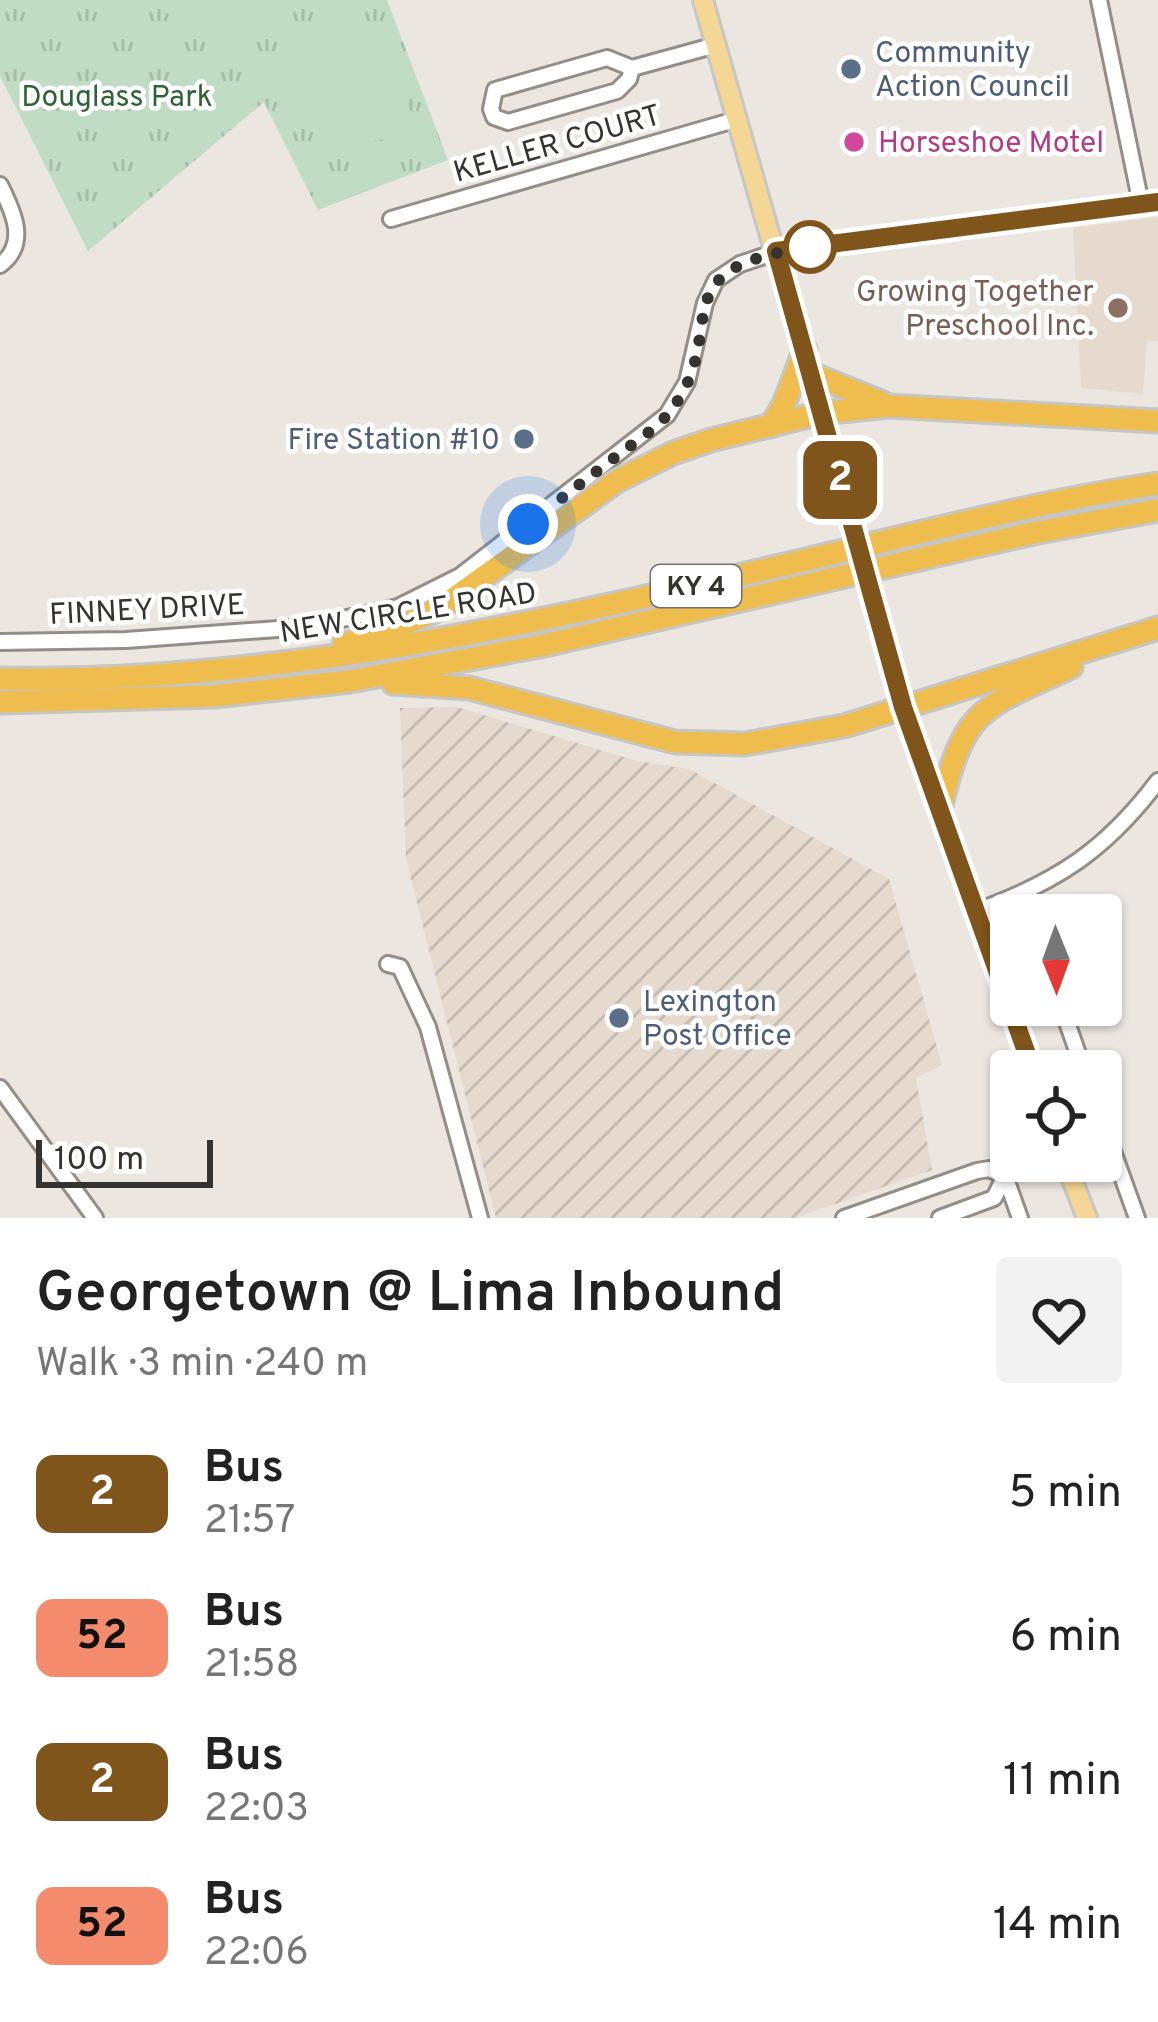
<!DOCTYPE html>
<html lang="en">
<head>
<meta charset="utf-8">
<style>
	body { margin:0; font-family:Overpass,sans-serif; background:#f2f2f2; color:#222; height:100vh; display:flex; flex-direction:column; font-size:45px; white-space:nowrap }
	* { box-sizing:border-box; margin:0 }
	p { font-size:39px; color:#767676 }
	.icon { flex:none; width:66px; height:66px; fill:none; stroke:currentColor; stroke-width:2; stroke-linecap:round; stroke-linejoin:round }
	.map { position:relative; height:1218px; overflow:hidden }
	.sheet { display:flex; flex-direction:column; background:#fff; flex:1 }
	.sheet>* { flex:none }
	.badge { padding:0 24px; border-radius:18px; font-size:42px; line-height:78px }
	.needle { width:78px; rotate:179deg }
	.tools { position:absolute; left:990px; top:894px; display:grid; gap:24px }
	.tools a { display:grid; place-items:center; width:132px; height:132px; border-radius:12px; background:#fff; box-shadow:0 3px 9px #0004; font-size:60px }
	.scale { position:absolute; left:36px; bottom:30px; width:177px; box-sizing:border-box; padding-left:12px; border:6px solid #353330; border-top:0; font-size:33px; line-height:42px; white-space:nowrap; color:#353330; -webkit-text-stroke:9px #fff; paint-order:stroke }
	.you { position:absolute; width:60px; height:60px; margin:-30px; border:9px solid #fff; border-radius:50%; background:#1a73e8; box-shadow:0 0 0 18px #1a73e833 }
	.map>.badge { position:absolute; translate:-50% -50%; box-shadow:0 0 0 6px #fff }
	.round { display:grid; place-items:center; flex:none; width:126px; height:126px; border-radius:12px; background:#f2f2f2 }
	.overview { display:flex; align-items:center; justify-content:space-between; height:204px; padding:0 36px }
	h1 { font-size:57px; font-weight:600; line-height:90px }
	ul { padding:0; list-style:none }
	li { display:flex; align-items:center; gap:36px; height:144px; padding:0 36px }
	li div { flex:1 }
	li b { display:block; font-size:45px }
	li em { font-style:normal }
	li .badge { min-width:132px; font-weight:700; text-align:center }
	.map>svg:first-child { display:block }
	.built { fill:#e6dacf }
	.industrial { fill:url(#industrial-furrows) }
	.grass { fill:url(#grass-tufts) }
	.garden { fill:#c1dcc4 }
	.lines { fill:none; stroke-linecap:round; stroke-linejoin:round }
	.minor-casing { stroke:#948d88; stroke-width:20 }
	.major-casing { stroke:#c6c6c5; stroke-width:24 }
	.highway-casing { stroke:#c6c6c5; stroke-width:27 }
	.minor { stroke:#fff; stroke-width:14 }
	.major { stroke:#f5d795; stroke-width:18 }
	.highway { stroke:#efbc4e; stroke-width:21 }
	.major-bridge-casing { stroke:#c6c6c5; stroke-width:24; stroke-linecap:butt }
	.major-bridge { stroke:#f5d795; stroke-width:18 }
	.line-casing { stroke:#fff; stroke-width:27 }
	.line { stroke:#80551b; stroke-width:18 }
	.walk { stroke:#353330; stroke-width:12; stroke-dasharray:0 21.6 }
	.service-dot { fill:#5c6f8a; stroke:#fff; stroke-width:4.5 }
	.hotel-dot { fill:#d1479c; stroke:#fff; stroke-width:4.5 }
	.stop-dot { fill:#fff; stroke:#80551b; stroke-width:6 }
	.education-dot { fill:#8d6e63; stroke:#fff; stroke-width:4.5 }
	.labels { text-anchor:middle; stroke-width:9; stroke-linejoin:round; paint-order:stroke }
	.shield { fill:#fff; stroke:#72706e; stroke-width:3 }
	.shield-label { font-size:27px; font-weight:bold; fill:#353330 }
	.service-label { font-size:30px; fill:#4e5e75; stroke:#fff; text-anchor:start }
	.park-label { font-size:30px; fill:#2e6338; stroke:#fff }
	.hotel-label { font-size:30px; fill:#b23c85; stroke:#fff; text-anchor:start }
	.street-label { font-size:30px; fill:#353330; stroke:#fff }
	.education-label { font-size:30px; fill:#785e54; stroke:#fff; text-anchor:end }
</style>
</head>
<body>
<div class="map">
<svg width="1158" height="1218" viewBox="0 0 1158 1218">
	<defs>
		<pattern id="industrial-furrows" width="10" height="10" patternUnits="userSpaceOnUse" patternTransform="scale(3)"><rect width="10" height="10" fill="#e6dacf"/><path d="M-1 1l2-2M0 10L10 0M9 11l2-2" fill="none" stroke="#c6bcb2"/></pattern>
		<pattern id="grass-tufts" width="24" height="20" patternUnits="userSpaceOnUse" patternTransform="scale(3)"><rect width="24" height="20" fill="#c1dcc4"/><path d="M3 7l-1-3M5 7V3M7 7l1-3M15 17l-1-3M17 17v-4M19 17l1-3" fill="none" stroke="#a6bda9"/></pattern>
	</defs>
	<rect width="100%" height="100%" fill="#ece6e0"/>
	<polygon class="built" points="1158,217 1158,341 1147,341 1143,394 1081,388 1073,228"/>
	<polygon class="industrial" points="457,707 637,761 689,769 889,879 942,1065 916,1078 932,1170 795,1218 496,1218 406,859 400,708"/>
	<polygon class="grass" points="0,0 387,0 448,160 318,210 264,102 88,251 0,76"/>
	<g class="garden">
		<path d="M150,0h116l8,32c-47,12 -88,0 -124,-32z"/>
		<path d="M360,24l16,8 41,96c-71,33 -110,1 -148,-57z"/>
	</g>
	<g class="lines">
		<defs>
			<g id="minor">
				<polyline points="1099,0 1141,204"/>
				<polyline points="632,68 629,79 617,91 508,122 494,117 491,109 495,90 607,58 632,68 716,45"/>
				<path d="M0,185c13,26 29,59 0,80"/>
				<polyline points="391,219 738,119"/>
				<polyline points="0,642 126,640 305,627 398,607 460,576 667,415 687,382 705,303 716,280 740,264 776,252 1158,202"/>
				<path d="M977,911c80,-29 129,-61 181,-130"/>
				<polyline points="388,964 400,967 428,1027 480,1218"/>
				<polyline points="1061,1005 1084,1071"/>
				<polyline points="0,1088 95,1218"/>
				<polyline points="1101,1118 1137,1218"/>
				<polyline points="1005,1176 1020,1218"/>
				<polyline points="844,1218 977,1171 989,1169 1005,1176 1046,1161"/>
				<polyline points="940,1218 994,1198 1005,1176"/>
			</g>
			<g id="major">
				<polyline points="703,0 843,493"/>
				<polyline points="879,625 903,707 1033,1071"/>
				<polyline points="1065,1161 1087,1218"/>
			</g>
			<g id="highway">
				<polyline points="812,374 883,403"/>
				<polyline points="771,426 784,404 805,349"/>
				<polyline points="344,644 377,636 439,609 617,481 673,453 711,440 821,413 889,406 1158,421"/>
				<path d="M0,679c279,5 541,-57 810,-120 115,-27 231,-58 348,-75"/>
				<polyline points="393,683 469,688 675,742 745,744 844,726 1158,628"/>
				<polyline points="0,702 214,696 350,681 540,646 1033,533 1158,510"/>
				<path d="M941,805c24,-99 42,-97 130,-138"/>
			</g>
		</defs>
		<use href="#minor" class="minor-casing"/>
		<use href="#major" class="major-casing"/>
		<use href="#highway" class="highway-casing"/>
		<use href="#minor" class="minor"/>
		<use href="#major" class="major"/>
		<use href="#highway" class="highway"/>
		<defs>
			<polyline id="major-bridge" points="843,493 879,625"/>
		</defs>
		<use href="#major-bridge" class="major-bridge-casing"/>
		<use href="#major-bridge" class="major-bridge"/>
	</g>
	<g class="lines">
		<defs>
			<polyline id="line" points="1033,1071 903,707 776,251 1158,202"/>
		</defs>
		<use href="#line" class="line-casing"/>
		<use href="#line" class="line"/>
		<path class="walk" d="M528,524c30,-23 60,-46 90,-69 17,-13 37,-25 51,-42 66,-84 -17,-144 141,-166"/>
	</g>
	<g class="service-dot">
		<circle cx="851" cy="69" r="12"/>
		<circle cx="524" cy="439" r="12"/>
		<circle cx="619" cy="1018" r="12"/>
	</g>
	<circle class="hotel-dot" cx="854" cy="142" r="12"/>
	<circle class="stop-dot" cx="810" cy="247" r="24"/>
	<circle class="education-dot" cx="1118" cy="308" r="12"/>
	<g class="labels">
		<rect class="shield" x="651" y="565" width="90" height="42" rx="9"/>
		<g class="shield-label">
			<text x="696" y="595">KY 4</text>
		</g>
		<g class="service-label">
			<text x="875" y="62">Community<tspan x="875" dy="34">Action Council</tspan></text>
			<text x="500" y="449" text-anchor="end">Fire Station #10</text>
			<text x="643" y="1011">Lexington<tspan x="643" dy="34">Post Office</tspan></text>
		</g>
		<g class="park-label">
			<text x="117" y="106">Douglass Park</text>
		</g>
		<g class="hotel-label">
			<text x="878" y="152">Horseshoe Motel</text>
		</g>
		<g class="street-label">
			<text transform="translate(557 143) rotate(-16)" y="10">KELLER COURT</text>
			<text transform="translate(147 609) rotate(-3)" y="10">FINNEY DRIVE</text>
			<text transform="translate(408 612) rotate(-9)" y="10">NEW CIRCLE ROAD</text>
		</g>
		<g class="education-label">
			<text x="1094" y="301">Growing Together<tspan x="1094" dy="34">Preschool Inc.</tspan></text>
		</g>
	</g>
</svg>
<div class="tools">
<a><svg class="needle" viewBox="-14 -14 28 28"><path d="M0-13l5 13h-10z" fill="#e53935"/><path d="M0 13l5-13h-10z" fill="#767676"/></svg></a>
<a><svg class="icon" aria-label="locate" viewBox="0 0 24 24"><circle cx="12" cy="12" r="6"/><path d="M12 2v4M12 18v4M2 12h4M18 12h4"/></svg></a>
</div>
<div class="scale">100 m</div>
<div class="you" style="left:528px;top:524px"></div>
<b class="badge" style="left:840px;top:480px;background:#80551b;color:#fff">2</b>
</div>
<section class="sheet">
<div class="overview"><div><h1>Georgetown @ Lima Inbound</h1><p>Walk · 3 min · 240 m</p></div><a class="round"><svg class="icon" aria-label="heart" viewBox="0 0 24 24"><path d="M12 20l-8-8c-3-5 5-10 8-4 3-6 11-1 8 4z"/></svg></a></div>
<ul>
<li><span class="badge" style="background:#80551b;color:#fff">2</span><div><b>Bus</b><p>21:57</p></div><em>5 min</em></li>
<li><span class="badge" style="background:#f58b6d;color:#111">52</span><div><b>Bus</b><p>21:58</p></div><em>6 min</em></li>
<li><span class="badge" style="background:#80551b;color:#fff">2</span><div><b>Bus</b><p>22:03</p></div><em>11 min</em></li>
<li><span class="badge" style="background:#f58b6d;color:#111">52</span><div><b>Bus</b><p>22:06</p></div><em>14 min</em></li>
</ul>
</section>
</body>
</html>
